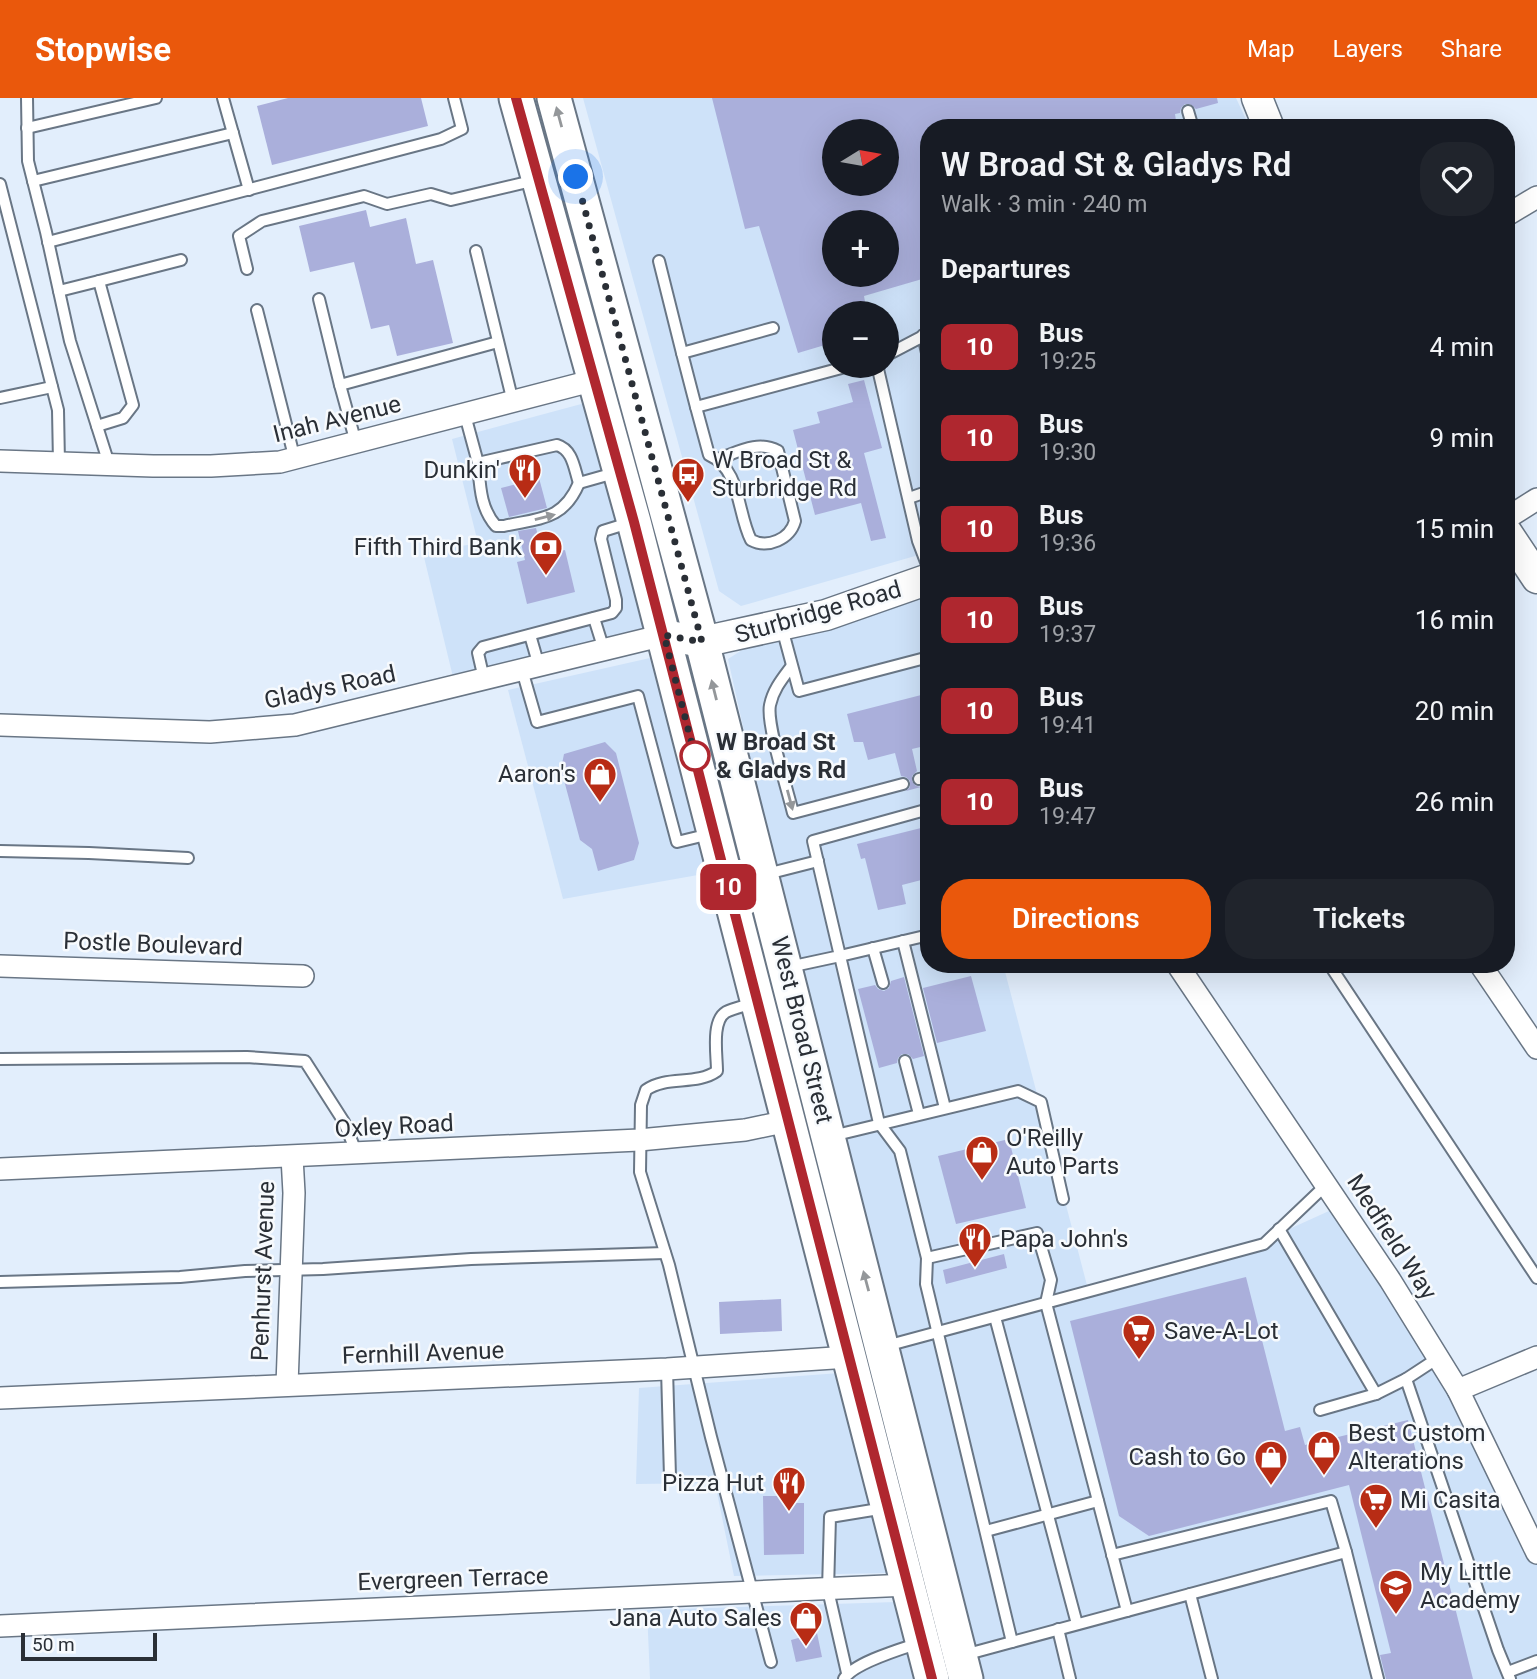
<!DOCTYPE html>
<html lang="en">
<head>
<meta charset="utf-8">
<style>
	body { margin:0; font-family:Roboto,sans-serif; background:#20242c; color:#f1f3f6; height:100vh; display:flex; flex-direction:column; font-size:26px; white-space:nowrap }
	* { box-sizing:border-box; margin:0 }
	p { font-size:23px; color:#9ea1a6 }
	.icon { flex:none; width:38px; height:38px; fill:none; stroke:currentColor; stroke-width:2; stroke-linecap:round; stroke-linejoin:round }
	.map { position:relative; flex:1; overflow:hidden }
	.side { position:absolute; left:920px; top:21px; width:595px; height:854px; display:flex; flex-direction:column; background:#171b24; border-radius:28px; box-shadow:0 7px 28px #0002 }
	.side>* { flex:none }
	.badge { padding:0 14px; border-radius:10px; font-size:24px; line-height:46px }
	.needle { width:46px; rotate:79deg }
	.fabs { position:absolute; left:822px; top:21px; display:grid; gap:14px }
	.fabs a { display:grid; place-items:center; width:77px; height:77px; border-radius:50%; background:#171b24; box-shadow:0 7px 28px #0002; font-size:35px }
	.scale { position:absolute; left:21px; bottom:18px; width:136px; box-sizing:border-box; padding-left:7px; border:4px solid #2a2f36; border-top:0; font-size:19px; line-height:24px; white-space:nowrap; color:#2a2f36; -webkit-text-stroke:5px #f7fafd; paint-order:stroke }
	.you { position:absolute; width:35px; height:35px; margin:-18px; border:5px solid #fff; border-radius:50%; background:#1a73e8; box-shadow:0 0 0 10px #1a73e833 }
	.map>.badge { position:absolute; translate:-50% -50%; box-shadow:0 0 0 4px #fff }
	h2 { padding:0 21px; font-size:26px; line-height:63px }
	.round { display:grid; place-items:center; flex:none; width:74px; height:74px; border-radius:28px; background:#20242c }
	.summary { display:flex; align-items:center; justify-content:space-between; height:119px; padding:0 21px }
	h1 { font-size:33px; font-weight:600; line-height:52px }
	.action { display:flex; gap:14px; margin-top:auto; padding:14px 21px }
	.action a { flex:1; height:80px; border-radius:28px; background:#ea580c; color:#fff; font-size:28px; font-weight:600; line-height:80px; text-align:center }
	.action a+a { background:#20242c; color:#f1f3f6 }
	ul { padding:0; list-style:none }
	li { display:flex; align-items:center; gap:21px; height:91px; padding:0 21px }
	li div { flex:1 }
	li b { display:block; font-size:26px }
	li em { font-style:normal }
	li .badge { min-width:77px; font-weight:700; text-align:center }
	header { display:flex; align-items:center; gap:42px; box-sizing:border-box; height:98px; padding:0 35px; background:#ea580c; color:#fff }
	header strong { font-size:33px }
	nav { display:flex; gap:38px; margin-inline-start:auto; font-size:24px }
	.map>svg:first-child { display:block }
	.built { fill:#cee2f9; fill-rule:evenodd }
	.building { fill:#aaafdb; fill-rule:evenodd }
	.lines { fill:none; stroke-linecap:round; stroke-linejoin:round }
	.lane-casing { stroke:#697685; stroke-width:14 }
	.street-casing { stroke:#697685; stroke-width:24 }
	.secondary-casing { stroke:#697685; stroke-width:33 }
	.primary-casing { stroke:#697685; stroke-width:37 }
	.lane { stroke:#fff; stroke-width:10 }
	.street { stroke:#fff; stroke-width:21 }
	.secondary { stroke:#fff; stroke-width:30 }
	.primary { stroke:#fff; stroke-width:33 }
	.oneway { fill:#94979a }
	.line-casing { stroke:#fff; stroke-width:16 }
	.line { stroke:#af272f; stroke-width:10 }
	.walk { stroke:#2a2f36; stroke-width:7; stroke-dasharray:0 12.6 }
	.stop-dot { fill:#fff; stroke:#af272f; stroke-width:3.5 }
	.labels { text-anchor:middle; stroke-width:5; stroke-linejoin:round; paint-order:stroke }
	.street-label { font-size:24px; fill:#2a2f36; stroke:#f7fafd }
	.poi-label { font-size:24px; fill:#2a2f36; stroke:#f7fafd; text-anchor:start }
	.stop-label { font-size:24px; font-weight:bold; fill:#2a2f36; stroke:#f7fafd; text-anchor:start }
</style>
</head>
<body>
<header>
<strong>Stopwise</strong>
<nav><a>Map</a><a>Layers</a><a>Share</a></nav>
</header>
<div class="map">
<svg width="1537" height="1581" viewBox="0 0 1537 1581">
	<rect width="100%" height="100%" fill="#e2eefc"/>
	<g class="built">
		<path d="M583,0h653l14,30h-321v424l-188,54 -22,-15zM835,33h52v53h-52zM835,124h52v53h-52zM835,215h52v53h-52z"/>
		<polygon points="585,305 647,530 453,579 423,455 478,445 452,341"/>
		<polygon points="929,496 929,866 1003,866 1089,1195 1214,1165 1340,1108 1390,1182 1537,1455 1537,1581 982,1581 779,790 728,561 781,527"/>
		<polygon points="650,560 709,775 563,801 508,592"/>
		<polygon points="840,1275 888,1475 734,1478 715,1385 636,1386 639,1290"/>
		<polygon points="896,1504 915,1581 650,1581 647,1512"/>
	</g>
	<g class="building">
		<polygon points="288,0 421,0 428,28 272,67 257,8"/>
		<path d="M712,0h505l1,5 -22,6 -6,-5h-5l-4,4 -1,5 -5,1 2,14h-248v149l-65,19 3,17h-32v29l-37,11 -39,-127 -14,3zM835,33h52v53h-52zM835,124h52v53h-52z"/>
		<polygon points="366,112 370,129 406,120 416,166 433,162 453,245 397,258 389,227 371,231 354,164 310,174 299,128"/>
		<polygon points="864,282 882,350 864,355 886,440 871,443 861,405 815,417 793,332 820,325 817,314 853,304 848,286"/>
		<polygon points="539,380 547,410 509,419 501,390"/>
		<polygon points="536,430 543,458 565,452 575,494 527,506 517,464 525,462 518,433"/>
		<polygon points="929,595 929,647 912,651 917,673 912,678 912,683 916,688 921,689 906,693 910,689 910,683 906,679 901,678 895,655 868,662 863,644 854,644 847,616"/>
		<polygon points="605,644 616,655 639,745 634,762 598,773 592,751 580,742 561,671 564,656"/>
		<polygon points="929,728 929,780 902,787 906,806 878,812 865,760 861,761 857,746"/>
		<polygon points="971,878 986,933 937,945 923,890"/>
		<polygon points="904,879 924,958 913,961 908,956 902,956 898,960 897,965 879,970 858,891 875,887 878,891 884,893 889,890 891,883"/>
		<polygon points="1009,1041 1026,1110 956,1126 938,1058"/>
		<polygon points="1004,1156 1007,1170 946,1186 943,1172"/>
		<polygon points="1246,1179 1285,1333 1300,1329 1305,1347 1408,1322 1473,1581 1386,1581 1380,1557 1391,1555 1349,1387 1149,1438 1119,1418 1070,1223"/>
		<polygon points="781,1201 782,1233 720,1236 719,1204"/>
		<polygon points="763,1398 794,1398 794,1405 804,1405 804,1456 764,1457"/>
		<polygon points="817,1535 822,1559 796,1564 791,1542"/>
	</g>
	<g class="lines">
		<defs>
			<g id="lane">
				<polyline points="27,0 28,63 46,134 70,243 109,366"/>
				<polyline points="223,0 249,92"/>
				<polyline points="1188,13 1193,30"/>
				<polyline points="27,30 156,0"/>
				<polyline points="33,83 233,35"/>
				<polyline points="0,86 58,312 59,365"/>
				<polyline points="48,144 441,41 462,31 454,0"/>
				<polyline points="476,153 513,304"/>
				<polyline points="659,163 682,255"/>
				<polyline points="247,171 239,138 262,123 364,98 387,106 431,96 451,102 536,82"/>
				<polyline points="59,193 99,183"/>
				<polyline points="319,201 340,287 498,244"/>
				<polyline points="257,212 295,362"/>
				<polyline points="923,237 929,264"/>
				<polyline points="887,257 929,235"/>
				<polyline points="879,268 878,271 918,443 929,472"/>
				<polyline points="340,287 356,345"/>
				<polyline points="0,300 52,289"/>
				<polyline points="696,309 682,255 773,230"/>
				<path d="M465,317l13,48 79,-18c16,5 17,23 22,38l39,-11"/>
				<polyline points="97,328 123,320 133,307 99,183 181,162"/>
				<path d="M718,361c20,-7 40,-19 60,-8l17,70c-5,18 -27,28 -44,19 -14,-27 -10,-71 -42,-85l-13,-48 153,-41"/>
				<path d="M478,365c2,22 2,45 18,63h8c35,-8 59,-5 75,-43"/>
				<polyline points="909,400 929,393"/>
				<polyline points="594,520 604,552"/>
				<polyline points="782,530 799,593 929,559"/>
				<polyline points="530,537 539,568"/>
				<path d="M791,569c-9,12 -18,23 -21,38 -4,19 18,86 23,108l110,-29"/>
				<polyline points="522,572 537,624 638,598 677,744 710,736"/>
				<polyline points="484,581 478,555 483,549 612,515 616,510 616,502 601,441 603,433 632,424"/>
				<polyline points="919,681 929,679"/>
				<polyline points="0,753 89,755 188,760"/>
				<polyline points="763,777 818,763"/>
				<polyline points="929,837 840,858 879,1025 900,1053 927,1160 926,1186 1012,1544 1346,1454 1378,1581"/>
				<polyline points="903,843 945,1010"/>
				<polyline points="873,850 883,885"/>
				<polyline points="1329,866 1537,1180"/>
				<polyline points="789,869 840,858 813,743 929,711"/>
				<path d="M753,905c-8,3 -19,5 -27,9 -15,9 -9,43 -9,59 -21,15 -50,4 -71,19l-5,15 -1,67 29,93 42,172 60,225"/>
				<polyline points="0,961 247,959 305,963 344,1024 357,1056"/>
				<polyline points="905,963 919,1016"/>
				<polyline points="832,1038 1018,993 1041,1004 1063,1101"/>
				<polyline points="1279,1131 1376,1296 1406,1281 1498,1552 1510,1581"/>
				<polyline points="927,1160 1037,1135 1051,1182 1046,1205 1127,1513"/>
				<polyline points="0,1184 180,1179 245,1173 323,1171 471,1161 665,1155"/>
				<polyline points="995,1219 1077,1526"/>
				<polyline points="886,1248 1264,1146 1326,1087"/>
				<polyline points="667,1271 670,1379"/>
				<polyline points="1406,1281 1438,1260"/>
				<polyline points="1320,1312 1376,1296"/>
				<polyline points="986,1433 1098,1403"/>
				<polyline points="1112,1457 1331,1403 1346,1454"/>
				<polyline points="1190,1496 1212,1581"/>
				<polyline points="1058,1531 1070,1581"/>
				<polyline points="964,1557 1012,1544"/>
				<polyline points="1508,1574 1537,1563"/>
				<polyline points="847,1575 828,1492 830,1419 885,1410"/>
				<path d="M844,1581c9,-16 57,-30 75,-36"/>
			</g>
			<g id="street">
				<polyline points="1507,117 1537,99"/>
				<polyline points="0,363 153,368 211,368 280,364 595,282"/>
				<polyline points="1507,420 1537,401"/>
				<polyline points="0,627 210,634 295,627 664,537"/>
				<polyline points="1177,866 1390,1182 1458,1292 1537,1455"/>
				<polyline points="1480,866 1537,950"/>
				<polyline points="0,868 303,878"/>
				<polyline points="0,1071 639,1042 745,1032 788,1023"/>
				<polyline points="287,1287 294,1095 292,1059"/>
				<polyline points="1458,1292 1537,1259"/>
				<polyline points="0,1300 667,1271 849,1259"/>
				<polyline points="0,1528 908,1487"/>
			</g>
			<g id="secondary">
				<polyline points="1257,0 1269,30"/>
				<polyline points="1507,435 1537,480"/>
				<polyline points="664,537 702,544 826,517 929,481"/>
			</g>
			<g id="primary">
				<polyline points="516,0 634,424 932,1581"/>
				<polyline points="554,0 702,544 966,1581"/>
			</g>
		</defs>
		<use href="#lane" class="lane-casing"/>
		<use href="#street" class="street-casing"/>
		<use href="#secondary" class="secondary-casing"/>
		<use href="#primary" class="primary-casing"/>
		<use href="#lane" class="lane"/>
		<use href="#street" class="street"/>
		<use href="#secondary" class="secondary"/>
		<use href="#primary" class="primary"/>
	</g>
	<defs><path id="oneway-solid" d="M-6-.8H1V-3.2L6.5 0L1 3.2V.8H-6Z" transform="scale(1.75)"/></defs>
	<g class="oneway">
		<use href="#oneway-solid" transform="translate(559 19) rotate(-105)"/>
		<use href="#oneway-solid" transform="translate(545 419) rotate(-14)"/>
		<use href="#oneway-solid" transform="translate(714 592) rotate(-104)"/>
		<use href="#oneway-solid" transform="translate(790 702) rotate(75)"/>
		<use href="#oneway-solid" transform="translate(866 1183) rotate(-105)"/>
	</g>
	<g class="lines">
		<defs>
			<polyline id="line" points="516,0 634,424 932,1581"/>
		</defs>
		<use href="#line" class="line-casing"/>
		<use href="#line" class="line"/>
		<polyline class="walk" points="576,79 702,544 664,537 695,658"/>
	</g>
	<defs>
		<symbol id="restaurant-pin" viewBox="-11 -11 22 30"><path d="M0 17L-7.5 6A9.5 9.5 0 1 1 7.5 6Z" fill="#b82c15" stroke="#f7fafd"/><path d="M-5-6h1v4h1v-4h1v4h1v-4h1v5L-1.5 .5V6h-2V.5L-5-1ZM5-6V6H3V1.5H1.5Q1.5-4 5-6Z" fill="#fff"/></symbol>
		<symbol id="bus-pin" viewBox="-11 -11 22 30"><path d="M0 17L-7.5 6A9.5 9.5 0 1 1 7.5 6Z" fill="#b82c15" stroke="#f7fafd"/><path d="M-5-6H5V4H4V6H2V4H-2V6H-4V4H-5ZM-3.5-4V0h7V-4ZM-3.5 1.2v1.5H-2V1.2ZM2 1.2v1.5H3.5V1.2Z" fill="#fff"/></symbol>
		<symbol id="bank-pin" viewBox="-11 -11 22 30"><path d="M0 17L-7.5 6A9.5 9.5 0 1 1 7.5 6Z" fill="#b82c15" stroke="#f7fafd"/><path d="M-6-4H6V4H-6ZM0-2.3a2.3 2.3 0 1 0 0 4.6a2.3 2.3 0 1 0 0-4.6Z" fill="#fff"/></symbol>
		<symbol id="shop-pin" viewBox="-11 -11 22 30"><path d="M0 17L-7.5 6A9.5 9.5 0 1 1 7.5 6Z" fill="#b82c15" stroke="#f7fafd"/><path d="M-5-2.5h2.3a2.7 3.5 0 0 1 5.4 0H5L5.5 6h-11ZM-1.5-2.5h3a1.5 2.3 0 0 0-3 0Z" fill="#fff"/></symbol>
		<symbol id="supermarket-pin" viewBox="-11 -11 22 30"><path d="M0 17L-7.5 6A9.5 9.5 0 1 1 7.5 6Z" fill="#b82c15" stroke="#f7fafd"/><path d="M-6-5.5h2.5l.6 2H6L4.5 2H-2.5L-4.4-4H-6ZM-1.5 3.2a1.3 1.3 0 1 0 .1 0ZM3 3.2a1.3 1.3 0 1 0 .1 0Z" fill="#fff"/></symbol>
		<symbol id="school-pin" viewBox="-11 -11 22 30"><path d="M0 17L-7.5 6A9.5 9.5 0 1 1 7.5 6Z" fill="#b82c15" stroke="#f7fafd"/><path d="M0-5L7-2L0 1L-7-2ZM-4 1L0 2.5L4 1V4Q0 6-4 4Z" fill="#fff"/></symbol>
	</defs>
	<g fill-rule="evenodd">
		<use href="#restaurant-pin" x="506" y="353" width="38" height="52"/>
		<use href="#bus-pin" x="669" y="357" width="38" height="52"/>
		<use href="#bank-pin" x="527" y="430" width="38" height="52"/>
		<use href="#shop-pin" x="581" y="657" width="38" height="52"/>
		<use href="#shop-pin" x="963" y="1035" width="38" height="52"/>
		<use href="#restaurant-pin" x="956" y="1122" width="38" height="52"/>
		<use href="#supermarket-pin" x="1120" y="1214" width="38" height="52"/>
		<use href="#shop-pin" x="1305" y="1330" width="38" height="52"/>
		<use href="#shop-pin" x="1252" y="1340" width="38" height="52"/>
		<use href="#restaurant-pin" x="770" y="1366" width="38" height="52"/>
		<use href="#supermarket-pin" x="1357" y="1383" width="38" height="52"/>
		<use href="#school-pin" x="1377" y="1469" width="38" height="52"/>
		<use href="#shop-pin" x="787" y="1501" width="38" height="52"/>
	</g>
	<circle class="stop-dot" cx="695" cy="658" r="14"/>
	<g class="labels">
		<g class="street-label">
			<text transform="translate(337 321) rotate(-14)" y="8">Inah Avenue</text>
			<text transform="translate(818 514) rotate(-16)" y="8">Sturbridge Road</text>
			<text transform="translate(330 589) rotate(-12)" y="8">Gladys Road</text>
			<text transform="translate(153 846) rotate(2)" y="8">Postle Boulevard</text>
			<text transform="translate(802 932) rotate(76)" y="8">West Broad Street</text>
			<text transform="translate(394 1028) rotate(-3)" y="8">Oxley Road</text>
			<text transform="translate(1392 1139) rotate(57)" y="8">Medfield Way</text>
			<text transform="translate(263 1173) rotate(-88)" y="8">Penhurst Avenue</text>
			<text transform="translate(423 1255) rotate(-2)" y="8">Fernhill Avenue</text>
			<text transform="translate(453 1481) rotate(-2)" y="8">Evergreen Terrace</text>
		</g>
		<g class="poi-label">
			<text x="712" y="370">W Broad St &amp;<tspan x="712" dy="28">Sturbridge Rd</tspan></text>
			<text x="500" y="380" text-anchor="end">Dunkin'</text>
			<text x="522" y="457" text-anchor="end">Fifth Third Bank</text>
			<text x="576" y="684" text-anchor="end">Aaron's</text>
			<text x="1006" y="1048">O'Reilly<tspan x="1006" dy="28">Auto Parts</tspan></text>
			<text x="1000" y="1149">Papa John's</text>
			<text x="1164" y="1241">Save-A-Lot</text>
			<text x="1348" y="1343">Best Custom<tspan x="1348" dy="28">Alterations</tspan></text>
			<text x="1246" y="1367" text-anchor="end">Cash to Go</text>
			<text x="764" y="1393" text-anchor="end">Pizza Hut</text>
			<text x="1400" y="1410">Mi Casita</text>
			<text x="1420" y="1482">My Little<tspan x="1420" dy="28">Academy</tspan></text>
			<text x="782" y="1528" text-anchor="end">Jana Auto Sales</text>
		</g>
		<g class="stop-label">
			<text x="716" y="652">W Broad St<tspan x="716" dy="28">&amp; Gladys Rd</tspan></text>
		</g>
	</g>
</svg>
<div class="fabs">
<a><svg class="needle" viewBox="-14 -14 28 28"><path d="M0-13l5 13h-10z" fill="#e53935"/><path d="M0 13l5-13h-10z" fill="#9ea1a6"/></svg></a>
<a>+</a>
<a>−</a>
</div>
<div class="scale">50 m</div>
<div class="you" style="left:576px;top:79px"></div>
<b class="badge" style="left:728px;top:789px;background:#af272f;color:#fff">10</b>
<section class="side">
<div class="summary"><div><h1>W Broad St &amp; Gladys Rd</h1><p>Walk · 3 min · 240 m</p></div><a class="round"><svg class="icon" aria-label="heart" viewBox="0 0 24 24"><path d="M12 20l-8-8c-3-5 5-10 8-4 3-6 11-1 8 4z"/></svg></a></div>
<h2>Departures</h2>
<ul>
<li><span class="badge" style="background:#af272f;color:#fff">10</span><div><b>Bus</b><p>19:25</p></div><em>4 min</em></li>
<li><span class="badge" style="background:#af272f;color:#fff">10</span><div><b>Bus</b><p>19:30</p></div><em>9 min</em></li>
<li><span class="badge" style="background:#af272f;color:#fff">10</span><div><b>Bus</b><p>19:36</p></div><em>15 min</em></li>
<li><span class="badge" style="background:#af272f;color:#fff">10</span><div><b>Bus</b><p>19:37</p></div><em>16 min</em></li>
<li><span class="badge" style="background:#af272f;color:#fff">10</span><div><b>Bus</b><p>19:41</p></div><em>20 min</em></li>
<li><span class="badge" style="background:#af272f;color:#fff">10</span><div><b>Bus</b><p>19:47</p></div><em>26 min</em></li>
</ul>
<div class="action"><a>Directions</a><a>Tickets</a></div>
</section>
</div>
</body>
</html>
